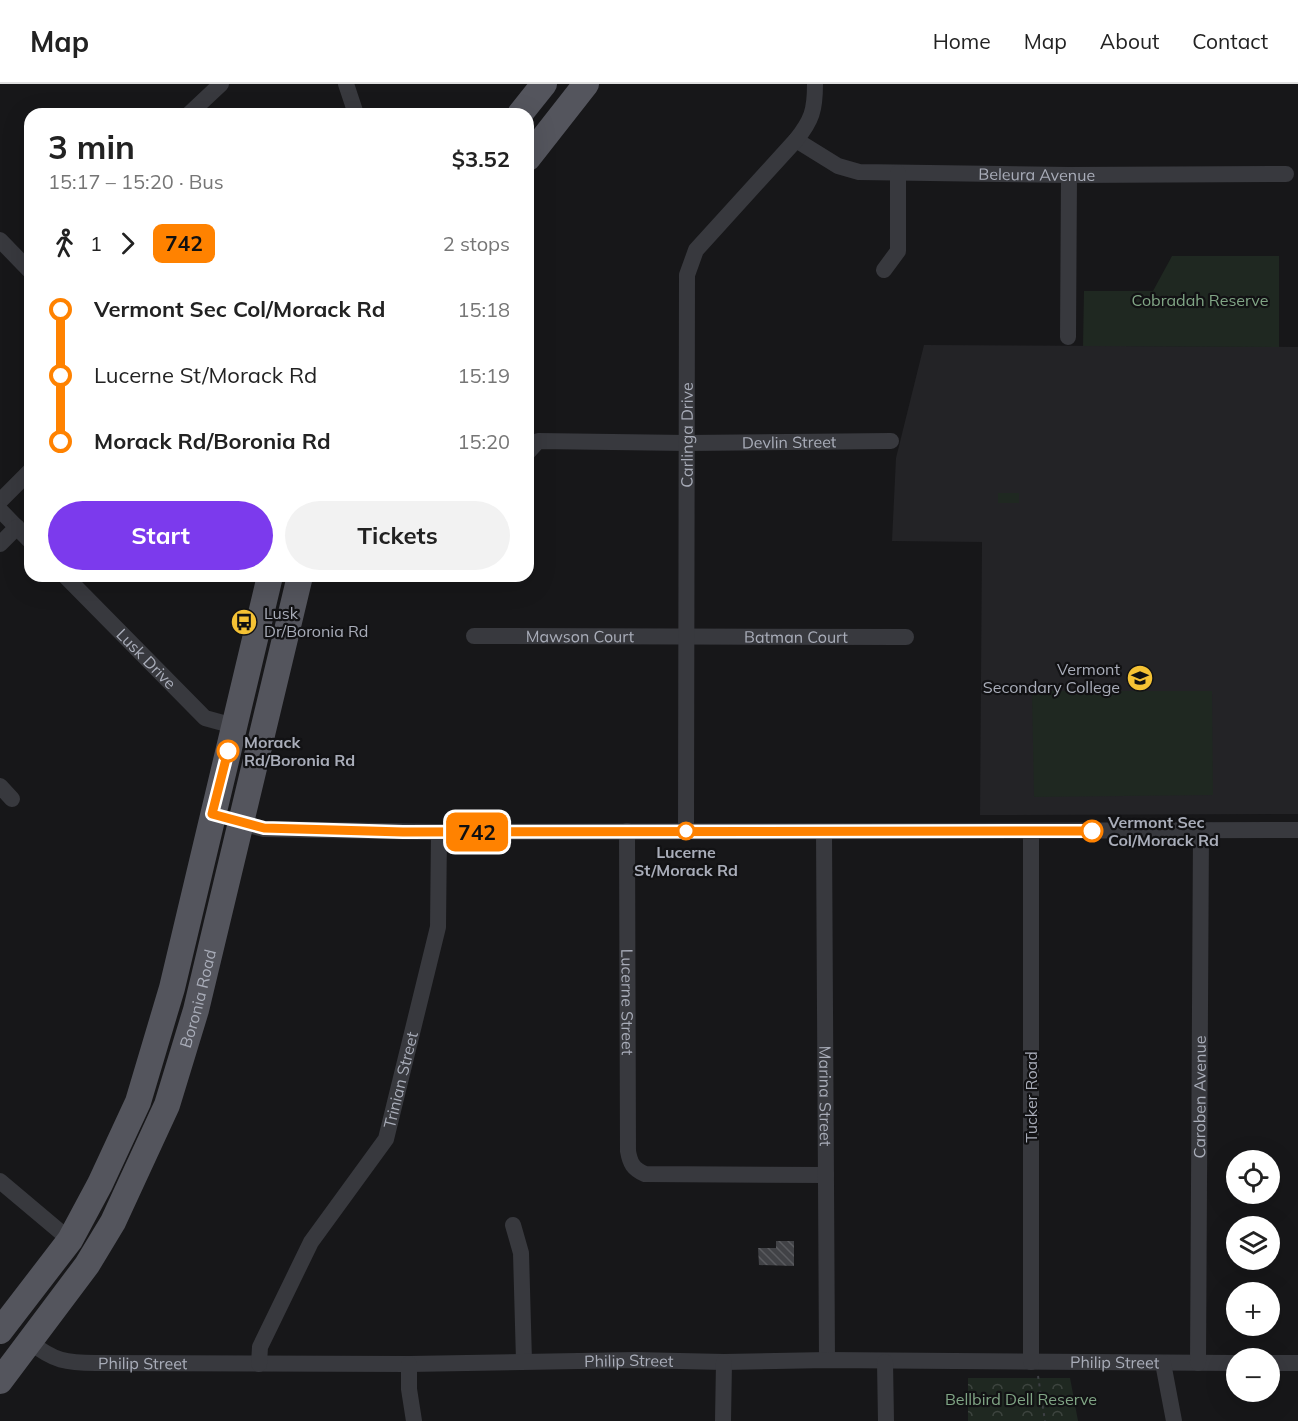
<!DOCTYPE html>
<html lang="en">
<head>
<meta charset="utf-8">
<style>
	body { margin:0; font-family:Mulish,sans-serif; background:#f2f2f2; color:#222; height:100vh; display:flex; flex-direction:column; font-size:22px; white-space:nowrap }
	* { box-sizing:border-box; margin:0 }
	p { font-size:20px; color:#767676 }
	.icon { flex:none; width:33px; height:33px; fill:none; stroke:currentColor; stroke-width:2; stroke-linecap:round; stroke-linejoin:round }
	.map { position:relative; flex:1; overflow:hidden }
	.panel { position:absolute; left:24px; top:24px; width:510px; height:474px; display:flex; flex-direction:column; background:#fff; border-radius:18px; box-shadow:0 6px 24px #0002 }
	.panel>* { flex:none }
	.badge { padding:0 12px; border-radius:9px; font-size:21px; line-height:39px }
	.controls { position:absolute; left:1226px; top:1066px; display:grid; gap:12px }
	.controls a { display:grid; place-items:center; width:54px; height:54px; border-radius:50%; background:#fff; box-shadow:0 6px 24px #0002; font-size:30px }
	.map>.badge { position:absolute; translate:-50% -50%; box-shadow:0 0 0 3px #fff }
	.legs { display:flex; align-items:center; gap:9px; height:66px; padding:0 24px; font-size:20px }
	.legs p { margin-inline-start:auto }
	.head { display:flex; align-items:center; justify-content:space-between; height:102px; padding:0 24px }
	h1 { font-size:33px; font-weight:700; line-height:45px }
	.cta { display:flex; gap:12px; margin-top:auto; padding:12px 24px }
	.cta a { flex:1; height:69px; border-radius:36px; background:#7c3aed; color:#fff; font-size:24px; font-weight:700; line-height:69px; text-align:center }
	.cta a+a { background:#f2f2f2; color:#222 }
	ul { padding:0 24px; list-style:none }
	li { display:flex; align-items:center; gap:21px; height:66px; font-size:22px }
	li i { display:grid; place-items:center; width:9px; height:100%; margin:0 8px; background:currentColor }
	li i::after { content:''; width:15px; height:15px; margin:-8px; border:4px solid; border-radius:50%; background:#fff }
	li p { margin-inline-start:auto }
	li:first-child i { background:linear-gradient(#0000 50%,currentColor 0) }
	li:last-child i { background:linear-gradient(currentColor 50%,#0000 0) }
	header { display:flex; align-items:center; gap:36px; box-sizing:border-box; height:84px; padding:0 30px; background:#fff; border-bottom:2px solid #e0e0e0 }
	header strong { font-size:28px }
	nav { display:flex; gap:33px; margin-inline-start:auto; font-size:21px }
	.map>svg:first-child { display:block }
	.built { fill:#232326 }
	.forest { fill:url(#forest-crowns) }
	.park { fill:#1f2821 }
	.building { fill:url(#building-back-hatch) }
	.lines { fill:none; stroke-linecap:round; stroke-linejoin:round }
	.path { stroke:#3e4045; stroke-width:2; stroke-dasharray:3 4.5; stroke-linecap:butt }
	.street { stroke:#38393e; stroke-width:16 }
	.primary { stroke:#54555d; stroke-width:26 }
	.line-1-casing { stroke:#fff; stroke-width:14 }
	.line-1 { stroke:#ff8200; stroke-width:9 }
	.stop-1-dot { fill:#fff; stroke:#ff8200; stroke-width:3 }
	.labels { text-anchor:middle; stroke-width:4.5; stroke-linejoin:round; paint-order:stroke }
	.street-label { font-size:16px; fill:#a9adb9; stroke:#121214 }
	.park-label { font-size:16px; fill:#80a585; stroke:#121214 }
	.poi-label { font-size:16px; fill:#a9adb9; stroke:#121214; text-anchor:start }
	.stop-label { font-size:16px; font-weight:bold; fill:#a9adb9; stroke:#121214; text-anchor:start }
</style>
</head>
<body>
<header>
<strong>Map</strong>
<nav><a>Home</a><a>Map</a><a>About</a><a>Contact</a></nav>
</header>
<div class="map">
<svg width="1298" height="1337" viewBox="0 0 1298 1337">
	<defs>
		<pattern id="forest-crowns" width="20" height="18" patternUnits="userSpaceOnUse" patternTransform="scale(1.5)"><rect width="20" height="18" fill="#1f2821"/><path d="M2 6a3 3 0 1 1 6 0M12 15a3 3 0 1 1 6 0" fill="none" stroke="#3d443f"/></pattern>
		<pattern id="building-back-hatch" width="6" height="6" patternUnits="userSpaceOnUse" patternTransform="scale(1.5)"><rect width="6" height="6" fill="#414246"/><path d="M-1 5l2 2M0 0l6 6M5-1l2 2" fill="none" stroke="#5a5b5f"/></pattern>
	</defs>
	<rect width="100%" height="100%" fill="#171719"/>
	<polygon class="built" points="924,261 1298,263 1298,730 980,731 982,458 892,457 896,374"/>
	<polygon class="forest" points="968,1294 1070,1294 1078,1337 968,1337"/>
	<g class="park">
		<polygon points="1172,172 1279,172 1279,263 1083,262 1084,207 1153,207"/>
		<rect x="998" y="409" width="21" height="10"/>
		<polygon points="1032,607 1212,607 1213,711 1034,713"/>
	</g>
	<polygon class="building" points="776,1157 794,1157 794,1182 759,1181 758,1164 776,1164"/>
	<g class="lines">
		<polyline class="path" points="1038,1292 1045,1337"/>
		<g class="street">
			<polyline points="346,0 356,30"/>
			<polyline points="189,30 221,0"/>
			<path id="s1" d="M796,56l42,26 21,6 210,3 217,-1"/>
			<polyline points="0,156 30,187"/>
			<polyline points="884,186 898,167 898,89"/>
			<polyline points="1068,253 1069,91"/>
			<path id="s2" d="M528,368l10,-11 149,2 204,-2"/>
			<polyline points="0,417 30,387"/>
			<polyline points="0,426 30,457"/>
			<polyline points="0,460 17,443"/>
			<path id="s3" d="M65,492l140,142 29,8"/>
			<path id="s4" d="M474,552l432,1"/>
			<polyline points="0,702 12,715"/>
			<polyline points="241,739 264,745 439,748 1298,746"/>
			<path id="s5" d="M627,747l1,320c2,12 5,18 17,23l181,1"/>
			<path id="s6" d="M686,747l1,-556 9,-25 100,-110c16,-20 19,-30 19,-56"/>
			<path id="s7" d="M824,748l3,528"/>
			<polyline points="0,1097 70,1156"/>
			<polyline points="513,1141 521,1169 524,1277"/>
			<path id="s8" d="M30,1258c24,19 36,21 66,21l313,1 226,-4 89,2 103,-2 409,3"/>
			<polyline points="885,1278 886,1337"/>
			<polyline points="1031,1278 1031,748"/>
			<polyline points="1163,1279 1174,1337"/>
			<path id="s9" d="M1198,1279l3,-532"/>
			<polyline points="1269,1279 1298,1279"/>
			<path id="s10" d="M259,1280l1,-17 51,-105 75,-103 52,-212 1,-95"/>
			<polyline points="409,1280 409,1305 414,1337"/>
			<polyline points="723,1337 724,1278"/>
		</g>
		<g class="primary">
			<polyline points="520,30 544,0"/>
			<polyline points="528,74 586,0"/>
			<polyline points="0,1247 70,1156 100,1100 138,1018 172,904 270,492"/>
			<path id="s11" d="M0,1297l87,-116 26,-43 54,-117 29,-95 104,-434"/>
		</g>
	</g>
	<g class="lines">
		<defs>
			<polyline id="line-1" points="228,667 212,730 264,744 403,748 1092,747"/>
		</defs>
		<use href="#line-1" class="line-1-casing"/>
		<use href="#line-1" class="line-1"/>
	</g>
	<defs>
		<symbol id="bus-disc" viewBox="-11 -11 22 22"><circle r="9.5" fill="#f5c234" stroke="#121214"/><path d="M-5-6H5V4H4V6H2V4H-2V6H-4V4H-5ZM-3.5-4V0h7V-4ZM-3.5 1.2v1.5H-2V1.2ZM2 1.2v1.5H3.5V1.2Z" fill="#111"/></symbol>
		<symbol id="school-disc" viewBox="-11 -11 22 22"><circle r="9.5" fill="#f5c234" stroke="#121214"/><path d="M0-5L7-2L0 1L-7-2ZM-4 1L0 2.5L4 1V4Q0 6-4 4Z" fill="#111"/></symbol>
	</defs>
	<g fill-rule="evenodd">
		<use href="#bus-disc" x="229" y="523" width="30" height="30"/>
		<use href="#school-disc" x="1125" y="579" width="30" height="30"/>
	</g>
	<g class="stop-1-dot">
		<circle cx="228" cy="667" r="10"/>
		<circle cx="686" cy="747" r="8"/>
		<circle cx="1092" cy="747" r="10"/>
	</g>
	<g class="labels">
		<g class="street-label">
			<text dy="6" stroke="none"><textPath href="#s1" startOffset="249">Beleura Avenue</textPath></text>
			<text dy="6" stroke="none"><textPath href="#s6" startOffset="396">Carlinga Drive</textPath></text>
			<text dy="6" stroke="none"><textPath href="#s2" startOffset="266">Devlin Street</textPath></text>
			<text dy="6" stroke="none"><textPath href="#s4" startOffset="106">Mawson Court</textPath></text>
			<text dy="6" stroke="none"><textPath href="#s4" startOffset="322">Batman Court</textPath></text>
			<text dy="6" stroke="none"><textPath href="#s3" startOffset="116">Lusk Drive</textPath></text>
			<text dy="6" stroke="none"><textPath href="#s11" startOffset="435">Boronia Road</textPath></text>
			<text dy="6" stroke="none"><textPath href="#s5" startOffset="171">Lucerne Street</textPath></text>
			<text dy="6" stroke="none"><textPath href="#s10" startOffset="322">Trinian Street</textPath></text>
			<text dy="6" stroke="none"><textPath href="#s7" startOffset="264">Marina Street</textPath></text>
			<text transform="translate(1031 1013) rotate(-90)" y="6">Tucker Road</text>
			<text dy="6" stroke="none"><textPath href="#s9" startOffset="266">Caroben Avenue</textPath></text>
			<text dy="6" stroke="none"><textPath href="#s8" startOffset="604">Philip Street</textPath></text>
			<text dy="6" stroke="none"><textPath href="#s8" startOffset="1090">Philip Street</textPath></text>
			<text dy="6" stroke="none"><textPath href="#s8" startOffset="118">Philip Street</textPath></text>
		</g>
		<g class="park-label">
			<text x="1200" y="222">Cobradah Reserve</text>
			<text x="1021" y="1321">Bellbird Dell Reserve</text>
		</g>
		<g class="poi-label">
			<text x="264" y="535">Lusk<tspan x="264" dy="18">Dr/Boronia Rd</tspan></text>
			<text x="1120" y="591" text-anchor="end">Vermont<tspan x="1120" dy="18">Secondary College</tspan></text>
		</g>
		<g class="stop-label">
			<text x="244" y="664">Morack<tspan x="244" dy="18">Rd/Boronia Rd</tspan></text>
			<text x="1108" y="744">Vermont Sec<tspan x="1108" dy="18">Col/Morack Rd</tspan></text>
			<text x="686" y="774" text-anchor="middle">Lucerne<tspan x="686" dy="18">St/Morack Rd</tspan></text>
		</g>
	</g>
</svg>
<div class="controls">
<a><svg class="icon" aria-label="locate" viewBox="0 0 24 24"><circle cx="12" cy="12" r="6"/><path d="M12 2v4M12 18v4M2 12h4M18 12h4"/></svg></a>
<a><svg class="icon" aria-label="layers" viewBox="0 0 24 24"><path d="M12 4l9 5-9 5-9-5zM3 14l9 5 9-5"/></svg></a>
<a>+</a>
<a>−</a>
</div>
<b class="badge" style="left:477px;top:748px;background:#ff8200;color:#111">742</b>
<section class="panel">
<div class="head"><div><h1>3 min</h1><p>15:17 – 15:20 · Bus</p></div><b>$3.52</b></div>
<div class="legs"><svg class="icon" aria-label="walk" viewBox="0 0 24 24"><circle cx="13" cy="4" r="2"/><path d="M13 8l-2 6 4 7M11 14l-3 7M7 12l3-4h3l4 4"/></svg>1<svg class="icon" aria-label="forward" viewBox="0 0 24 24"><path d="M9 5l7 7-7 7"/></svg><b class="badge" style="background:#ff8200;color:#111">742</b><p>2 stops</p></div>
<ul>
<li><i style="color:#ff8200"></i><b>Vermont Sec Col/Morack Rd</b><p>15:18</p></li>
<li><i style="color:#ff8200"></i><span>Lucerne St/Morack Rd</span><p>15:19</p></li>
<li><i style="color:#ff8200"></i><b>Morack Rd/Boronia Rd</b><p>15:20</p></li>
</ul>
<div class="cta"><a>Start</a><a>Tickets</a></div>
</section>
</div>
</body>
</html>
